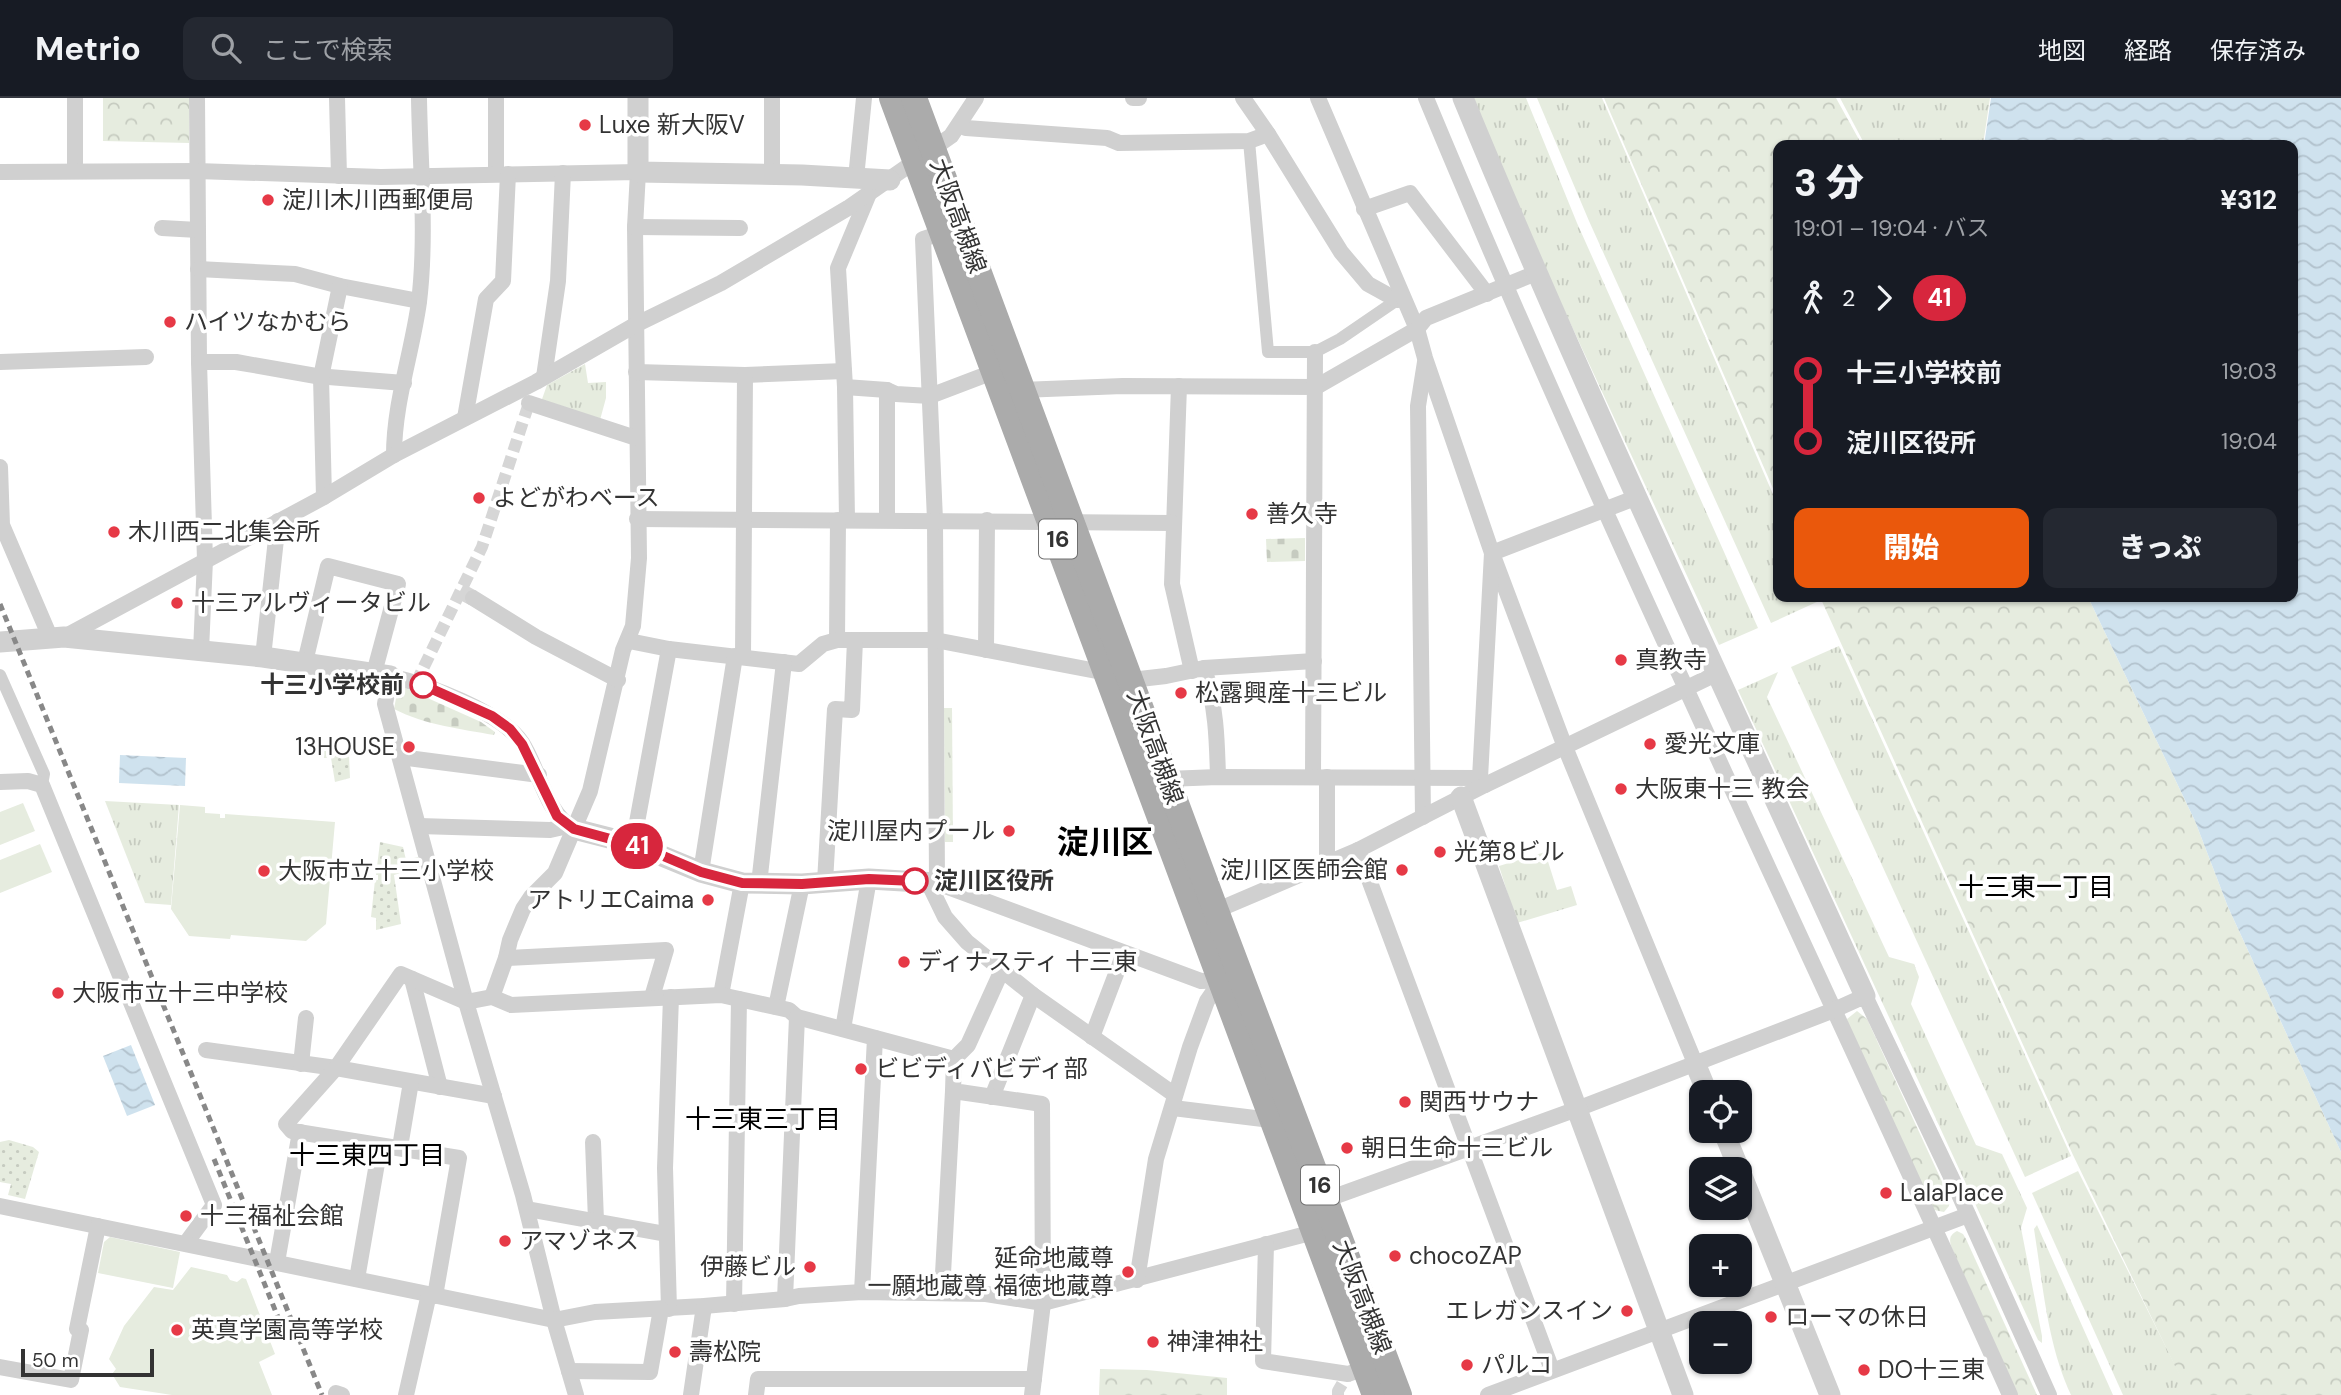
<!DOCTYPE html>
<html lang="ja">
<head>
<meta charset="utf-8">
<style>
	body { margin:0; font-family:"DM Sans","Noto Sans JP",sans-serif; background:#242831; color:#f1f3f6; height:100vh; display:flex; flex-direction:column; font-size:26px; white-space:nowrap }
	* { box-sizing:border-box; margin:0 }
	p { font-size:23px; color:#9ea1a6 }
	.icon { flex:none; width:38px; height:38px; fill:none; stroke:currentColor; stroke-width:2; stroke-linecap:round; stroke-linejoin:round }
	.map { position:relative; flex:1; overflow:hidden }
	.side { position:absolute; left:1773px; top:42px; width:525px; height:462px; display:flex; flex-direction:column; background:#171b24; border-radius:14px; box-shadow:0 2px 5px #0004 }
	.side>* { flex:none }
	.badge { padding:0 14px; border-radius:23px; font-size:24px; line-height:46px }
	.fabs { position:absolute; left:1689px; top:982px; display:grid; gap:14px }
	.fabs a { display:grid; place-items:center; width:63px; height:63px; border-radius:14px; background:#171b24; box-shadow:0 2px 5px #0004; font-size:35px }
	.scale { position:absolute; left:21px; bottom:18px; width:133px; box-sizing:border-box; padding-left:7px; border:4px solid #333; border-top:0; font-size:19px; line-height:24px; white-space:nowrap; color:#333; -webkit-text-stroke:5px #fff; paint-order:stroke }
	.map>.badge { position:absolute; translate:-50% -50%; box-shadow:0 0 0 4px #fff }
	.legs { display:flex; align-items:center; gap:10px; height:77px; padding:0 21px; font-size:23px }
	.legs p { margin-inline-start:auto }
	.headline { display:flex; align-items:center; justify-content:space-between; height:119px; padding:0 21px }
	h1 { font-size:38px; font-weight:800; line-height:52px }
	.cta { display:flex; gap:14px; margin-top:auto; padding:14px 21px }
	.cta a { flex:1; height:80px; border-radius:14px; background:#ea580c; color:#fff; font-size:28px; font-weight:800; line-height:80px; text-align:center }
	.cta a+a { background:#242831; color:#f1f3f6 }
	ul { padding:0 21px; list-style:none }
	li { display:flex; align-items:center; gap:24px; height:70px; font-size:26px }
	li i { display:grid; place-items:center; width:10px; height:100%; margin:0 9px; background:currentColor }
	li i::after { content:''; width:18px; height:18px; margin:-9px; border:5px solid; border-radius:50%; background:#171b24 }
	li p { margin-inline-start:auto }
	li:first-child i { background:linear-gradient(#0000 50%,currentColor 0) }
	li:last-child i { background:linear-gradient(currentColor 50%,#0000 0) }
	header { display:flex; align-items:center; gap:42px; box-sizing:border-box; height:98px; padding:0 35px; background:#171b24; border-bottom:2px solid #363941 }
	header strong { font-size:33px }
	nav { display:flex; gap:38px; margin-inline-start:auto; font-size:24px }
	.search { width:490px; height:63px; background:#242831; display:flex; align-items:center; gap:18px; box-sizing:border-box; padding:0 24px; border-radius:14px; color:#9ea1a6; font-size:26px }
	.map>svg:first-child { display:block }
	.grass { fill:url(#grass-tufts) }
	.cemetery { fill:url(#cemetery-stones) }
	.park { fill:url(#park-crowns) }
	.garden { fill:url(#garden-dots) }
	.pitch { fill:#e6ecdf }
	.water { fill:url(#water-waves) }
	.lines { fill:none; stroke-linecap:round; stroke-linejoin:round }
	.pedestrian-tunnel { stroke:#d6d6d6; stroke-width:12; stroke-dasharray:12 6; stroke-linecap:butt }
	.minor-tunnel { stroke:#d6d6d6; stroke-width:16; stroke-dasharray:16 8; stroke-linecap:butt }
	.pedestrian { stroke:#d0d0d0; stroke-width:12 }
	.minor { stroke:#d0d0d0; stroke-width:16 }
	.tertiary { stroke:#d0d0d0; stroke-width:21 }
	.primary { stroke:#ababab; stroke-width:26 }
	.rail { stroke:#888; stroke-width:5; stroke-dasharray:7 5; stroke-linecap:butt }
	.line-1-casing { stroke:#fff; stroke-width:16 }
	.line-1 { stroke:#d7263d; stroke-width:10 }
	.poi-dot { fill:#e63946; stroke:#fff; stroke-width:2.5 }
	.stop-1-dot { fill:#fff; stroke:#d7263d; stroke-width:3.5 }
	.labels { text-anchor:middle; stroke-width:7; stroke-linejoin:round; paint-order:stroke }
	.shield { fill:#fff; stroke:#707070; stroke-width:2 }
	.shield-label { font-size:23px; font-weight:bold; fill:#333 }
	.poi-label { font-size:24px; fill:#333; stroke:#fff; text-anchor:start }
	.street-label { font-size:24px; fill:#333; stroke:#fff }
	.stop-label { font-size:24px; font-weight:bold; fill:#333; stroke:#fff; text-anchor:end }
	.neighbourhood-label { font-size:26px; fill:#000; stroke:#fff }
	.district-label { font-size:32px; font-weight:bold; fill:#000; stroke:#fff }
</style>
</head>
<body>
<header>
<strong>Metrio</strong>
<div class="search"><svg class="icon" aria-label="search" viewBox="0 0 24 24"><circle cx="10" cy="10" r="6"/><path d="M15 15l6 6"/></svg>ここで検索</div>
<nav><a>地図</a><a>経路</a><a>保存済み</a></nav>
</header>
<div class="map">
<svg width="2341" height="1297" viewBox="0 0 2341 1297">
	<defs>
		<pattern id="grass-tufts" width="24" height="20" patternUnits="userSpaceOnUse" patternTransform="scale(1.75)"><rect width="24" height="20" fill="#e6ecdf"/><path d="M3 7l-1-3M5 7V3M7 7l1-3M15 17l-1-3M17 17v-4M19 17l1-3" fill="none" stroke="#c6cbc0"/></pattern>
		<pattern id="cemetery-stones" width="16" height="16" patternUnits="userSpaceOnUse" patternTransform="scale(1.75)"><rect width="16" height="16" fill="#e6ecdf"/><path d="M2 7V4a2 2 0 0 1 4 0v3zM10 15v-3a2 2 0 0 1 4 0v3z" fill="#c6cbc0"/></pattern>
		<pattern id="park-crowns" width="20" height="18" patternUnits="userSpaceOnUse" patternTransform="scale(1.75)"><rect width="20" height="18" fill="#e6ecdf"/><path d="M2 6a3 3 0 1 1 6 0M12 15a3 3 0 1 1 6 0" fill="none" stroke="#c6cbc0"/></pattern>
		<pattern id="garden-dots" width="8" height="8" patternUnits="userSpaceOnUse" patternTransform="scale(1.75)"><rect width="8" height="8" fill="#e6ecdf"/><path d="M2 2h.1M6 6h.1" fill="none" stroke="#c6cbc0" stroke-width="1.8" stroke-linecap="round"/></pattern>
		<pattern id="water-waves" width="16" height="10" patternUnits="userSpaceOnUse" patternTransform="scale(1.75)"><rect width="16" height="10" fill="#cfe2ee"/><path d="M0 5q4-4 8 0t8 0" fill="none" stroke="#b2c2cd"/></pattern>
	</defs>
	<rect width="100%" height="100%" fill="#fff"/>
	<g class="grass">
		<polygon points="1473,0 1526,0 1577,125 1758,530 1719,547 1537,153"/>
		<polygon points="1537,0 1602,0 1778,408 1778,499 1817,499 1819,503 1771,525 1589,123"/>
		<polygon points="1840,0 1990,0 1983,47 1865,47"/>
		<polygon points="585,266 588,285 606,284 606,300 600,322 541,304 547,287"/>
		<polygon points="1839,548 2071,1058 2025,1079 1791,569"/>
		<polygon points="1778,574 1767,599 1889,859 1914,866 1919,879 1911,906 1976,1047 2002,1056 2027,1110 2021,1130 2042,1238 2042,1245 2038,1242 1738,592"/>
		<polygon points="944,610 952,610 953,744 945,744"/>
		<polygon points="105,703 179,707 171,807 145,805"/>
		<polygon points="1545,754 1557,792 1571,788 1577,807 1517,825 1499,768"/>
		<polygon points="2078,1073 2190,1297 2123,1297 2032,1095"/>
		<path d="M2037,1127l76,170h-42c-24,-52 -28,-110 -37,-166z"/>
	</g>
	<g class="cemetery">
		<polygon points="1305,440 1305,463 1267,464 1266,441"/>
		<path d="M403,589l78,35 14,10 -1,3c-33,-6 -69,-10 -100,-26l3,-16z"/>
	</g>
	<g class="park">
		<polygon points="103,0 189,0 189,45 103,43"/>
		<polygon points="1604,0 1836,0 1862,47 1778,47 1778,402"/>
		<polygon points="1820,499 2088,499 2195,723 2228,809 2341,1054 2341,1297 2189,1297 2073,1057"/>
		<polygon points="1857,913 1867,921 1950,1101 1949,1108 1944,1114 1934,1112 1848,927 1847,921"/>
		<path d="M1957,1133l6,3 3,5 71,156h-20l-66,-149c-2,-8 -1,-11 6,-15z"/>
		<polygon points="1100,1271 1147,1272 1227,1280 1227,1297 1099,1297"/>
	</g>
	<g class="garden">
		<polygon points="317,653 362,653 362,655 352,656 349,658 350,680 335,684 331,660 324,660 323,657 317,656"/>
		<polygon points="380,744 403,749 406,762 418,759 420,769 394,777 401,826 376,832 376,820 371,819 375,782 378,782 378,777 376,777"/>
		<polygon points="9,1042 33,1049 39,1054 25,1101 8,1097 11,1086 0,1084 0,1044"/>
	</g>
	<g class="pitch">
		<polygon points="23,705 35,733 0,747 0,714"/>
		<polygon points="180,707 205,709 205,715 220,716 220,720 225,720 225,716 335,724 326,826 306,843 231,837 230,841 189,838 171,811"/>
		<polygon points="40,746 52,774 0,795 0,762"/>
		<polygon points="110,1139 180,1154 173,1190 98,1175 104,1144"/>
		<polygon points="191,1169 227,1177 230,1182 237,1184 242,1180 246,1181 275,1256 259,1264 272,1297 172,1297 120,1289 112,1276 116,1271 109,1261 124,1228 154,1189 173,1192"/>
	</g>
	<g class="water">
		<polygon points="1991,0 2341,0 2341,1054 2228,809 2195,723 2088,499 2292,499 2292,47 1984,47"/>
		<polygon points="120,657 186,660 185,688 119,685"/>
		<polygon points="131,947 155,1007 127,1018 103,958"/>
	</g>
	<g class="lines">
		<g class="pedestrian-tunnel">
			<polyline points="416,585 482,449 531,299"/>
			<polyline points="1338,1297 1338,1293 1348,1276"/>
		</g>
		<polyline class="minor-tunnel" points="460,493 473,500"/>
		<g class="pedestrian">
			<polyline points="1249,43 1268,254 1315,254 1340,241 1397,202"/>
			<polyline points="0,577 44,676 42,687"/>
		</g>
		<g class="minor">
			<polyline points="197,0 199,264 205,462 201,553"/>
			<polyline points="337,0 339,78"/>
			<polyline points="496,0 496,76"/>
			<polyline points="1133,0 1139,0"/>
			<polyline points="1243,0 1268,36 1341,154 1368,186 1397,202 1402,200"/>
			<polyline points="1318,0 1417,231 1425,260 1492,455 1565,649 1695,965"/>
			<path d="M1426,0c182,438 390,865 584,1297"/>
			<polyline points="960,27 966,30 1107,40 1119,45 1249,43 1268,36"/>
			<polyline points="75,73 75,0"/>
			<polyline points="0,74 197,73 381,79 638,74 635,129 639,460 633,528 623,552 590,693 555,775 531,799 523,811 510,842 506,860 492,899"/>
			<polyline points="772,76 772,0"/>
			<polyline points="856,80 864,0"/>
			<polyline points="1364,111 1410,95 1487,196"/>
			<polyline points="635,129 740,130"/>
			<polyline points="162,130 198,132"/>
			<polyline points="941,135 923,141 935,422 937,785 1201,883 1226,882"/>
			<polyline points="198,171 295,176 340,188 419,203"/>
			<polyline points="0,264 146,259"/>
			<polyline points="199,264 236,264 316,278 404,285"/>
			<polyline points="636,274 745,277 844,273"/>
			<polyline points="544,279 558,183 563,75"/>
			<polyline points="1179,288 1172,486 1192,573"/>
			<polyline points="845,289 887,292 896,296 930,298 993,274"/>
			<polyline points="887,292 887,422"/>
			<polyline points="1021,292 1123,288 1316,289 1417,231 1426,220 1536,175"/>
			<polyline points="529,305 636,340"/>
			<polyline points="465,320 486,201 503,183 508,76"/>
			<path d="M394,357c0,-52 18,-102 25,-153 8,-67 1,-137 0,-204"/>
			<polyline points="0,369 2,427 50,539"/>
			<polyline points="324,399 321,279 340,188"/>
			<polyline points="637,421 1173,425"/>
			<polyline points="847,422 845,289 838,170 868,98"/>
			<polyline points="473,500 536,539 618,582"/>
			<polyline points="64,539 324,399 394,357 536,284 635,227 721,185 848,110 951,38 976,0"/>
			<polyline points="837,542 838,422"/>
			<polyline points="629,543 669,551 799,566 823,546 837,542 935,542 1107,575"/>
			<polyline points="986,552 987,422"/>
			<polyline points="263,559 278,423"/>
			<polyline points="743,559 745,277"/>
			<polyline points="305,564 328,468 398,486 374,575"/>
			<path d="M1204,570c12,37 13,71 14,109"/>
			<polyline points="1131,582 1166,578 1204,570 1314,563"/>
			<polyline points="400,659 539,677"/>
			<polyline points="1313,679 1315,254"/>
			<polyline points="1480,680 1492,455 1635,400"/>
			<polyline points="1167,681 1218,679 1480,680 1485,687"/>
			<polyline points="0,684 28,683 42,687 214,1107 186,1145"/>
			<polyline points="1423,719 1418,308 1425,264"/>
			<polyline points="419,728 550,732 568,728"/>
			<path d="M574,731c-28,-15 -35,-60 -52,-86 -20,-31 -97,-59 -132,-67l-5,28 81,298 57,193 31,125 22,75"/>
			<polyline points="633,746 669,551"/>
			<polyline points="1358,752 1552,1272"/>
			<polyline points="1327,766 1327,679"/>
			<polyline points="701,774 735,558"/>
			<polyline points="825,784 835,611 852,612 855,542"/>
			<polyline points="928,784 945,819 967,844 1033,897 1175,997"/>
			<polyline points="759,786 784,564"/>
			<polyline points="1208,816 1358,752 1485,687 1718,575"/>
			<polyline points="506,860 666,852 652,899"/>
			<polyline points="412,881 440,989"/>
			<polyline points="721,897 742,785"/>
			<polyline points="776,909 802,786"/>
			<polyline points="843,931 869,781"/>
			<polyline points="1092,939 1124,855"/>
			<polyline points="206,952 336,970 494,998"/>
			<polyline points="954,961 968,947 1002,872"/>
			<polyline points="301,966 306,920"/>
			<polyline points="992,999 1033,897"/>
			<polyline points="1173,1010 1271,1022"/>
			<polyline points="593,1044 596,1123"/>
			<polyline points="400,1049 411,984"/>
			<polyline points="0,1108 554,1222 595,1214 704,1208 785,1201 799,1198 862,1194 986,1196 1043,1205 1314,1134 1325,1102 1577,1011 1834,912 1865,898 1953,1083 2049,1297"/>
			<polyline points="527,1111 666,1136"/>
			<polyline points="1266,1146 1263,1263 1348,1276 1365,1270"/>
			<polyline points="277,1164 300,1034"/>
			<polyline points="357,1181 380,1048"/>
			<polyline points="1137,1182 1156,1061 1190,949 1207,903 1220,884"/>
			<polyline points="862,1194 875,940"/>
			<polyline points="942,1194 953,993"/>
			<polyline points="435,1198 459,1060 292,1033 286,1026 336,970 401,876 466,904 492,899 511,907 721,897 789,912 797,919 954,961 953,993 1042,1006 1043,1205 1032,1297"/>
			<polyline points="785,1201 797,919"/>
			<polyline points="734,1206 739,901"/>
			<polyline points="669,1211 665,1070 671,899"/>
			<polyline points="0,1269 71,1282 81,1232 77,1231 98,1128"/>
			<polyline points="569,1273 650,1274 661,1211"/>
			<polyline points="336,1295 342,1297"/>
			<polyline points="406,1297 429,1196"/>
			<polyline points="691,1297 704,1208"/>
			<polyline points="756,1297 758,1281 1034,1281"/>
			<polyline points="1488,1297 1968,1117"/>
		</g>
		<g class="tertiary">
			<polyline points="638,0 638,74 802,77 890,82"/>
			<path d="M1463,0c125,303 266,599 402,898"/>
			<polyline points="0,544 64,539 263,559 390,578"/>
			<polyline points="1461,699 1683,1297"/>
			<polyline points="574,731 633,746 701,774 742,785 802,786 869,781 937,785"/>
			<polyline points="1695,965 1707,994"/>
			<polyline points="1723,1032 1739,1071"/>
			<polyline points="1740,1073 1830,1297"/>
		</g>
		<g class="primary">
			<polyline points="892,0 1375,1297"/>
			<polyline points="914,0 1216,813 1399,1297"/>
		</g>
		<g class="rail">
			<polyline points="0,506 322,1297"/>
			<polyline points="214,1061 286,1239"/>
		</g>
	</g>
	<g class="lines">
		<defs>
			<polyline id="line-1" points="423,587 492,618 510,631 522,646 557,718 574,731 647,751 701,774 742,785 802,786 869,781 915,783"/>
		</defs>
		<use href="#line-1" class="line-1-casing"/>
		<use href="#line-1" class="line-1"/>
	</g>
	<g class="poi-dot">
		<circle cx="585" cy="27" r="7"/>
		<circle cx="268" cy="102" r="7"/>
		<circle cx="170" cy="224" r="7"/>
		<circle cx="479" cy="400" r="7"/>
		<circle cx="1252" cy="416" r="7"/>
		<circle cx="114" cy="434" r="7"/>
		<circle cx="177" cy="505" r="7"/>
		<circle cx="1621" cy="562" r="7"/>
		<circle cx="1181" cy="595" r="7"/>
		<circle cx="1650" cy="646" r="7"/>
		<circle cx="409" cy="649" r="7"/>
		<circle cx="1621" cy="691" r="7"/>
		<circle cx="1009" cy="733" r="7"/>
		<circle cx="1440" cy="754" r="7"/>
		<circle cx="1402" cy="772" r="7"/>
		<circle cx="264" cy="773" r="7"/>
		<circle cx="708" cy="802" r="7"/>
		<circle cx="904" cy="864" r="7"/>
		<circle cx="58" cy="895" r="7"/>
		<circle cx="861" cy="971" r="7"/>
		<circle cx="1405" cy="1004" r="7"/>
		<circle cx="1347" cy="1050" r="7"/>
		<circle cx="1886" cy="1095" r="7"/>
		<circle cx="186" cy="1118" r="7"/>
		<circle cx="505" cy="1143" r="7"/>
		<circle cx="1395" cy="1158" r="7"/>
		<circle cx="810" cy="1169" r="7"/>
		<circle cx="1128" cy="1174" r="7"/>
		<circle cx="1627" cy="1213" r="7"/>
		<circle cx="1771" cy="1219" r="7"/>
		<circle cx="177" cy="1232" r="7"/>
		<circle cx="1153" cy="1244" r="7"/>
		<circle cx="675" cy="1254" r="7"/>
		<circle cx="1467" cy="1267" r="7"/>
		<circle cx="1864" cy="1272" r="7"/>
	</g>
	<g class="stop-1-dot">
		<circle cx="423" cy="587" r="12"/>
		<circle cx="915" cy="783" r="12"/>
	</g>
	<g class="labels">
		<g class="shield">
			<rect x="1039" y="421.5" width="38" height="39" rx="5"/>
			<rect x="1301" y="1067.5" width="38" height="39" rx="5"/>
		</g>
		<g class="shield-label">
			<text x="1058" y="449">16</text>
			<text x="1320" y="1095">16</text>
		</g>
		<g class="poi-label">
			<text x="599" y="35">Luxe 新大阪V</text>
			<text x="282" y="110">淀川木川西郵便局</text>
			<text x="184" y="232">ハイツなかむら</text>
			<text x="493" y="408">よどがわベース</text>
			<text x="1266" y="424">善久寺</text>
			<text x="128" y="442">木川西二北集会所</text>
			<text x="191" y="513">十三アルヴィータビル</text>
			<text x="1635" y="570">真教寺</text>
			<text x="1195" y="603">松露興産十三ビル</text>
			<text x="1664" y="654">愛光文庫</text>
			<text x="395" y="657" text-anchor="end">13HOUSE</text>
			<text x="1635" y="699">大阪東十三 教会</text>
			<text x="995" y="741" text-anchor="end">淀川屋内プール</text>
			<text x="1454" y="762">光第8ビル</text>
			<text x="1388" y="780" text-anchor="end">淀川区医師会館</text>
			<text x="278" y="781">大阪市立十三小学校</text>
			<text x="694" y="810" text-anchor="end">アトリエCaima</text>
			<text x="918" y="872">ディナスティ 十三東</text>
			<text x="72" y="903">大阪市立十三中学校</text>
			<text x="875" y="979">ビビディバビディ部</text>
			<text x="1419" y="1012">関西サウナ</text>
			<text x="1361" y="1058">朝日生命十三ビル</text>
			<text x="1900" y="1103">LalaPlace</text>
			<text x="200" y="1126">十三福祉会館</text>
			<text x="519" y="1151">アマゾネス</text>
			<text x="1409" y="1166">chocoZAP</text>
			<text x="1114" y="1168" text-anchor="end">延命地蔵尊<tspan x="1114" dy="28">一願地蔵尊 福徳地蔵尊</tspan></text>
			<text x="796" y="1177" text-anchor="end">伊藤ビル</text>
			<text x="1613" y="1221" text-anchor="end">エレガンスイン</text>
			<text x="1785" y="1227">ローマの休日</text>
			<text x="191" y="1240">英真学園高等学校</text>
			<text x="1167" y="1252">神津神社</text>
			<text x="689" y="1262">壽松院</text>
			<text x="1481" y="1275">パルコ</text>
			<text x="1878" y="1280">DO十三東</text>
		</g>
		<g class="street-label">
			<text transform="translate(958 118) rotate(70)" y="8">大阪高槻線</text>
			<text transform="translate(1155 649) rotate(70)" y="8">大阪高槻線</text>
			<text transform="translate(1362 1199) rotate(69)" y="8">大阪高槻線</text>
		</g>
		<g class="stop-label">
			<text x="404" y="595">十三小学校前</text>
			<text x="934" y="791" text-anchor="start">淀川区役所</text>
		</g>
		<g class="neighbourhood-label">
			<text x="2036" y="798">十三東一丁目</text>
			<text x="763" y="1030">十三東三丁目</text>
			<text x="367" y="1066">十三東四丁目</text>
		</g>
		<g class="district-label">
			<text x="1105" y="755">淀川区</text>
		</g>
	</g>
</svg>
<div class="fabs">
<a><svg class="icon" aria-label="locate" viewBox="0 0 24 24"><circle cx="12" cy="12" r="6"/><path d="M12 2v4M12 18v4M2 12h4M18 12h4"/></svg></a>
<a><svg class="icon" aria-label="layers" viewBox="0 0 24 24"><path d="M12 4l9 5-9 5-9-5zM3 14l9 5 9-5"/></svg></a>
<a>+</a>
<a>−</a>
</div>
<div class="scale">50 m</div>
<b class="badge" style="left:637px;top:748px;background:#d7263d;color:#fff">41</b>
<section class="side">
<div class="headline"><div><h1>3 分</h1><p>19:01 – 19:04 · バス</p></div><b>¥312</b></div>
<div class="legs"><svg class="icon" aria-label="walk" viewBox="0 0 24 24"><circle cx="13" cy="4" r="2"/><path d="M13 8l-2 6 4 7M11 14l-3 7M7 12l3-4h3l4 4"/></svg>2<svg class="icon" aria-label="forward" viewBox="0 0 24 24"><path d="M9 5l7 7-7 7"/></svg><b class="badge" style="background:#d7263d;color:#fff">41</b></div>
<ul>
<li><i style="color:#d7263d"></i><b>十三小学校前</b><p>19:03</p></li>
<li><i style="color:#d7263d"></i><b>淀川区役所</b><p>19:04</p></li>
</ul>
<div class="cta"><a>開始</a><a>きっぷ</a></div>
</section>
</div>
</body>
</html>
